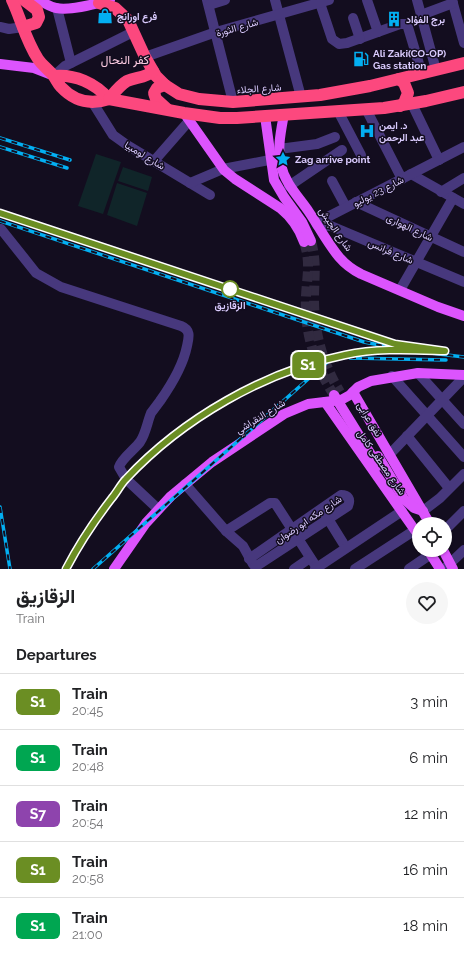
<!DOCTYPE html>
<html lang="en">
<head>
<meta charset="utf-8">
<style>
	body { margin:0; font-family:Raleway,Vazirmatn,sans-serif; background:#f6f6f6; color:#202124; height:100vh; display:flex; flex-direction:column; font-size:15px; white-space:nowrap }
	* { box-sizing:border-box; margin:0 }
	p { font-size:13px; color:#757577 }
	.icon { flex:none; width:22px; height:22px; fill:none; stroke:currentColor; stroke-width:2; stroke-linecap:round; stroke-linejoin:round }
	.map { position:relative; height:569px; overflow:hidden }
	.drawer { display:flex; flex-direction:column; background:#fff; flex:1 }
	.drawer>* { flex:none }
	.badge { padding:0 8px; border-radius:6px; font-size:14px; line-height:26px }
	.tools { position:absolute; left:412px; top:517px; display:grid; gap:8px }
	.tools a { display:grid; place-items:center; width:40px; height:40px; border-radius:50%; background:#fff; box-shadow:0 1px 3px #0004; font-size:20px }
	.map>.badge { position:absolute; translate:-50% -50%; box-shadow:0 0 0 2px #fff }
	h2 { padding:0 16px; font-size:15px; line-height:36px }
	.round { display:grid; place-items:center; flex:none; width:42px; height:42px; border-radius:21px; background:#f6f6f6 }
	.headline { display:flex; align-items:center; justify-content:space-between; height:68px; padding:0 16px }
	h1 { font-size:19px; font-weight:800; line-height:30px }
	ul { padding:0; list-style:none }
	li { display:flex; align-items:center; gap:12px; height:56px; padding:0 16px; border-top:1px solid #e0e0e0 }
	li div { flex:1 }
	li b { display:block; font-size:15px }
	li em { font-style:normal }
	li .badge { min-width:44px; font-weight:700; text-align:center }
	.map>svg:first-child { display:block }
	.garden { fill:#102529 }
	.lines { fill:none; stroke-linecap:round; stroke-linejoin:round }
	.major-tunnel { stroke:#312a40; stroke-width:10; stroke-dasharray:10 5; stroke-linecap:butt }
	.minor { stroke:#47387d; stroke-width:10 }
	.major { stroke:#dc54fd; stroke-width:10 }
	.highway { stroke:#fc487e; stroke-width:12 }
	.rail-casing { stroke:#03aff2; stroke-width:3.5 }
	.rail { stroke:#130d1f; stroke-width:2; stroke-dasharray:6; stroke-linecap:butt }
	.line-casing { stroke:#fff; stroke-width:9 }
	.line { stroke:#6b8e23; stroke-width:6 }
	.stop-dot { fill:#fff; stroke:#6b8e23; stroke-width:2 }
	.labels { text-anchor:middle; stroke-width:3; stroke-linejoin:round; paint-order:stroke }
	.poi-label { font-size:10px; font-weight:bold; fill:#dacbfe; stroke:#130d1f; text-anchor:start }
	.street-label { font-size:10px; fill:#dacbfe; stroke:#130d1f }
	.stop-label { font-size:10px; font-weight:bold; fill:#dacbfe; stroke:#130d1f }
	.quarter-label { font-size:12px; fill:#fecde3; stroke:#130d1f }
</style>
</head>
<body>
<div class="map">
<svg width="464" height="569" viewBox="0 0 464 569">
	<rect width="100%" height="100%" fill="#130d1f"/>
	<g class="garden">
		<polygon points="96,154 121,162 103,214 78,206"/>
		<polygon points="123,167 152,177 148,191 118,181"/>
		<polygon points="117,183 147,193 137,226 107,215"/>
	</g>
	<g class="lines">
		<g class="major-tunnel">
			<path d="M311,241c6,22 3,36 3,58 0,34 9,65 26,93"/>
			<path d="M304,242c7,20 3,34 2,54 -2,36 9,70 28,99"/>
		</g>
		<g class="minor">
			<polyline points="207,0 233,102"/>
			<polyline points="275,0 301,97"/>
			<polyline points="367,0 378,32"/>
			<polyline points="417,0 436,70"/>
			<polyline points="452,0 464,43"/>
			<polyline points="320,3 332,39 339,44 347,43 400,24 407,24 422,74"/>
			<polyline points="209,5 225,0"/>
			<polyline points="57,8 71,63"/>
			<polyline points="421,15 453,3"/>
			<polyline points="353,18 360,39"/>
			<polyline points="0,27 9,29 23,27"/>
			<polyline points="145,57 216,32 329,0"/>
			<polyline points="54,76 65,66 133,32"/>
			<polyline points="93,103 113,135 127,145 210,195"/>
			<polyline points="412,104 439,160"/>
			<polyline points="366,109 402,179"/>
			<polyline points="338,111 361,155"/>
			<polyline points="279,149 317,144 335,137"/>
			<polyline points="154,161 189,121"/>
			<polyline points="411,174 464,204"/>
			<polyline points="332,181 346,207"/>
			<polyline points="190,183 223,169 280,158"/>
			<polyline points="289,186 342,150"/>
			<polyline points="441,192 464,178"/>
			<polyline points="356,202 464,252"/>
			<polyline points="316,223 464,147"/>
			<polyline points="317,225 331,226 464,282"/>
			<path d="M1,229l35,44 25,14 120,39c10,4 8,11 6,20 -4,20 -15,38 -27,55 -3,4 -6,8 -9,12 -4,10 -5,20 -11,29 -5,7 -19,17 -21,25l7,12 32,30"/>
			<polyline points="400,290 453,198"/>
			<polyline points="418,373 464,424"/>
			<polyline points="392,376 464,457"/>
			<polyline points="407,436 449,488"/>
			<polyline points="389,455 464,377"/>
			<polyline points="185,484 226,531 243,546 253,564"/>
			<polyline points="423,511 440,498 464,474"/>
			<polyline points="325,514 343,543"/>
			<polyline points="445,530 464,511"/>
			<polyline points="226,531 270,503 275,503 317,568"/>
			<path d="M249,559l92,-64c7,0 10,4 7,11l-93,61"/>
			<polyline points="294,569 310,558"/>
			<polyline points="315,569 402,511"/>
			<polyline points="355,569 415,530"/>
			<polyline points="409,569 431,554"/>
			<polyline points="444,569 464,550"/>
		</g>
		<g class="major">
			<path d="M39,0c5,3 11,7 17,8 15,3 39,-4 54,-8"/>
			<polyline points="0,64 34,68 52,75"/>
			<path d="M184,113l40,57 11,9 45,29c11,9 19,20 24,34"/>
			<path d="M284,114c-3,17 -7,34 -3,51 4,19 18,32 28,47 10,15 19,32 30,45 6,7 14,13 22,17l77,33 26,9"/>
			<polyline points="265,116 274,180 284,197 302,222 311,241"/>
			<polyline points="353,392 430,524"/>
			<polyline points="334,395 378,466"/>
			<polyline points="325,402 419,536"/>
			<polyline points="378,456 404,499 414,508 423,511"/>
			<polyline points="428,550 440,569"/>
			<polyline points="443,550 453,569"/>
			<polyline points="114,569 146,523 171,496 212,462 284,414 308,404 341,400 350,395 358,387 371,381 418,373 464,375"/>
		</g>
		<g class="highway">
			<path d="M12,0c9,19 14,41 26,59 4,6 10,10 15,16 3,4 5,9 8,12 14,15 30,18 48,12"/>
			<polyline points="99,3 115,8 128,20 145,57 156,76 165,85 179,94 199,99 233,102 320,95 370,86 464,63"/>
			<polyline points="23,27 36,23 39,17 37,10 24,0"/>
			<path d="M54,76c21,-2 41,7 55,23"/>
			<polyline points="399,79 404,83 408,93 404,103 400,106"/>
			<polyline points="165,85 157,88 154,93 156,99 167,109"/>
			<polyline points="109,99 184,113 220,118 237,118 384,108 426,101 464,92"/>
			<path d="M109,99c5,-6 11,-14 18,-18 9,-4 19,-3 26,-10"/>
		</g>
		<defs>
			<g id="rail">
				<polyline points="0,138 70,160"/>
				<polyline points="0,147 67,168"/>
				<polyline points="0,213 395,344"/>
				<polyline points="0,221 364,342 405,350 464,357"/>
				<polyline points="350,358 446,360"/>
				<polyline points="0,507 10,569"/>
				<path d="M66,569c13,-25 29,-49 46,-71 5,-7 9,-14 15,-19 59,-63 170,-128 258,-129"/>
				<polyline points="93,569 332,358"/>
			</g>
		</defs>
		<use href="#rail" class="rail-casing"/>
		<use href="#rail" class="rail"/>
	</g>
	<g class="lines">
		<defs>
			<path id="line" d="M0,213l395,131 50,7c-34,-1 -67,-3 -100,4 -80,16 -163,64 -219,124 -5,5 -9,13 -14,19 -17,22 -33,46 -46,71"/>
		</defs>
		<use href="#line" class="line-casing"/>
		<use href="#line" class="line"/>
	</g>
	<defs>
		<symbol id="shop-bare" viewBox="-9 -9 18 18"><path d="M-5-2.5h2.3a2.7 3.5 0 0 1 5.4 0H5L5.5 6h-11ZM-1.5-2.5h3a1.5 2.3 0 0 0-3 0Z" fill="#03aff2" stroke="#130d1f" stroke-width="2.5" paint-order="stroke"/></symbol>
		<symbol id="building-bare" viewBox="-9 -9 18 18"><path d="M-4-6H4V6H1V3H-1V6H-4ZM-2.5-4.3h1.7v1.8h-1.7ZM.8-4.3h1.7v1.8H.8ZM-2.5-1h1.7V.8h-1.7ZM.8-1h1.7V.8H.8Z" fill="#03aff2" stroke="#130d1f" stroke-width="2.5" paint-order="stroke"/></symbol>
		<symbol id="fuel-bare" viewBox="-9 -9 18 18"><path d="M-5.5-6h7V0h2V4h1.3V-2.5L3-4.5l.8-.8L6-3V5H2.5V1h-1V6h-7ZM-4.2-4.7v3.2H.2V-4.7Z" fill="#03aff2" stroke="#130d1f" stroke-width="2.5" paint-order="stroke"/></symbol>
		<symbol id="hospital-bare" viewBox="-9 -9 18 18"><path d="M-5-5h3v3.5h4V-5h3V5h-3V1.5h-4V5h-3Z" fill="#03aff2" stroke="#130d1f" stroke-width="2.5" paint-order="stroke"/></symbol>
		<symbol id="sight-bare" viewBox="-9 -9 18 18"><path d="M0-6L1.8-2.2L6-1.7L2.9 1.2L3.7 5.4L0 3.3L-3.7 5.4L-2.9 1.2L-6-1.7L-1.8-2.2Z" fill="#03aff2" stroke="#130d1f" stroke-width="2.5" paint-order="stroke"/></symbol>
	</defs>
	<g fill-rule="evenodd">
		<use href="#shop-bare" x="94" y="5" width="22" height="22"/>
		<use href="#building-bare" x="383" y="8" width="22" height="22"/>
		<use href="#fuel-bare" x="350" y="48" width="22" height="22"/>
		<use href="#hospital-bare" x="356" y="120" width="22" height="22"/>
		<use href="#sight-bare" x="272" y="148" width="22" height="22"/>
	</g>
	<circle class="stop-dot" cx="230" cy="289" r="8"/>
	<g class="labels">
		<g class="poi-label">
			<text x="117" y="20">فرع اورانج</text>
			<text x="406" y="23">برج الفؤاد</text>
			<text x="373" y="57">Ali Zaki(CO-OP)<tspan x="373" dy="12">Gas station</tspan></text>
			<text x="379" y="129">د. ايمن<tspan x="379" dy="12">عبد الرحمن</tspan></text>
			<text x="295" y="163">Zag arrive point</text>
		</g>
		<g class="street-label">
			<text transform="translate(237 27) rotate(-16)" y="4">شارع الثورة</text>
			<text transform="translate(259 88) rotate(-4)" y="4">شارع الجلاء</text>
			<text transform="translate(145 155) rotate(31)" y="4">شارع لومبيا</text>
			<text transform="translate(378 191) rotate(-27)" y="4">شارع 23 يوليو</text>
			<text transform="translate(410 227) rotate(25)" y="4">شارع الهوارى</text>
			<text transform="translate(336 229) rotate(55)" y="4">شارع الجيش</text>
			<text transform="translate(391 251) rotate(23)" y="4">شارع فرانس</text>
			<text transform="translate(260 416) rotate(-32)" y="4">شارع النقراشي</text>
			<text transform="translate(370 419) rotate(59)" y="4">نفق عرابى</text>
			<text transform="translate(382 462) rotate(55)" y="4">شارع مصطفى كامل</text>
			<text transform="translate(308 519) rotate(-34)" y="4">شارع مكه ابو رضوان</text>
		</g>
		<g class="stop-label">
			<text x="230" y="309">الزقازيق</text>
		</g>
		<g class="quarter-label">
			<text x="125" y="64">كفر النحال</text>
		</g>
	</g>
</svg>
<div class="tools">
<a><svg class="icon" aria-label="locate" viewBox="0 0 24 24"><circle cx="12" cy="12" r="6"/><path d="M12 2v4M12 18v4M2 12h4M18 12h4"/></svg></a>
</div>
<b class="badge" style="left:308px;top:365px;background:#6b8e23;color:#fff">S1</b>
</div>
<section class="drawer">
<div class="headline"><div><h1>الزقازيق</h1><p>Train</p></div><a class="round"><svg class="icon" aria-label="heart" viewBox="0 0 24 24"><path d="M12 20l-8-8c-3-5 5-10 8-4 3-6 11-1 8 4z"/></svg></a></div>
<h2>Departures</h2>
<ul>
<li><span class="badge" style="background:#6b8e23;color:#fff">S1</span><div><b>Train</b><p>20:45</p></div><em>3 min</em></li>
<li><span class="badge" style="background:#00a651;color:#fff">S1</span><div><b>Train</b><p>20:48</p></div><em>6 min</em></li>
<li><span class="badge" style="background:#8e44ad;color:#fff">S7</span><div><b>Train</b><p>20:54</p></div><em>12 min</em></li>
<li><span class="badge" style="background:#6b8e23;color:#fff">S1</span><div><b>Train</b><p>20:58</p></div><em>16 min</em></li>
<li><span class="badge" style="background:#00a651;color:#fff">S1</span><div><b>Train</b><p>21:00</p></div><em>18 min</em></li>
</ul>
</section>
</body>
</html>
